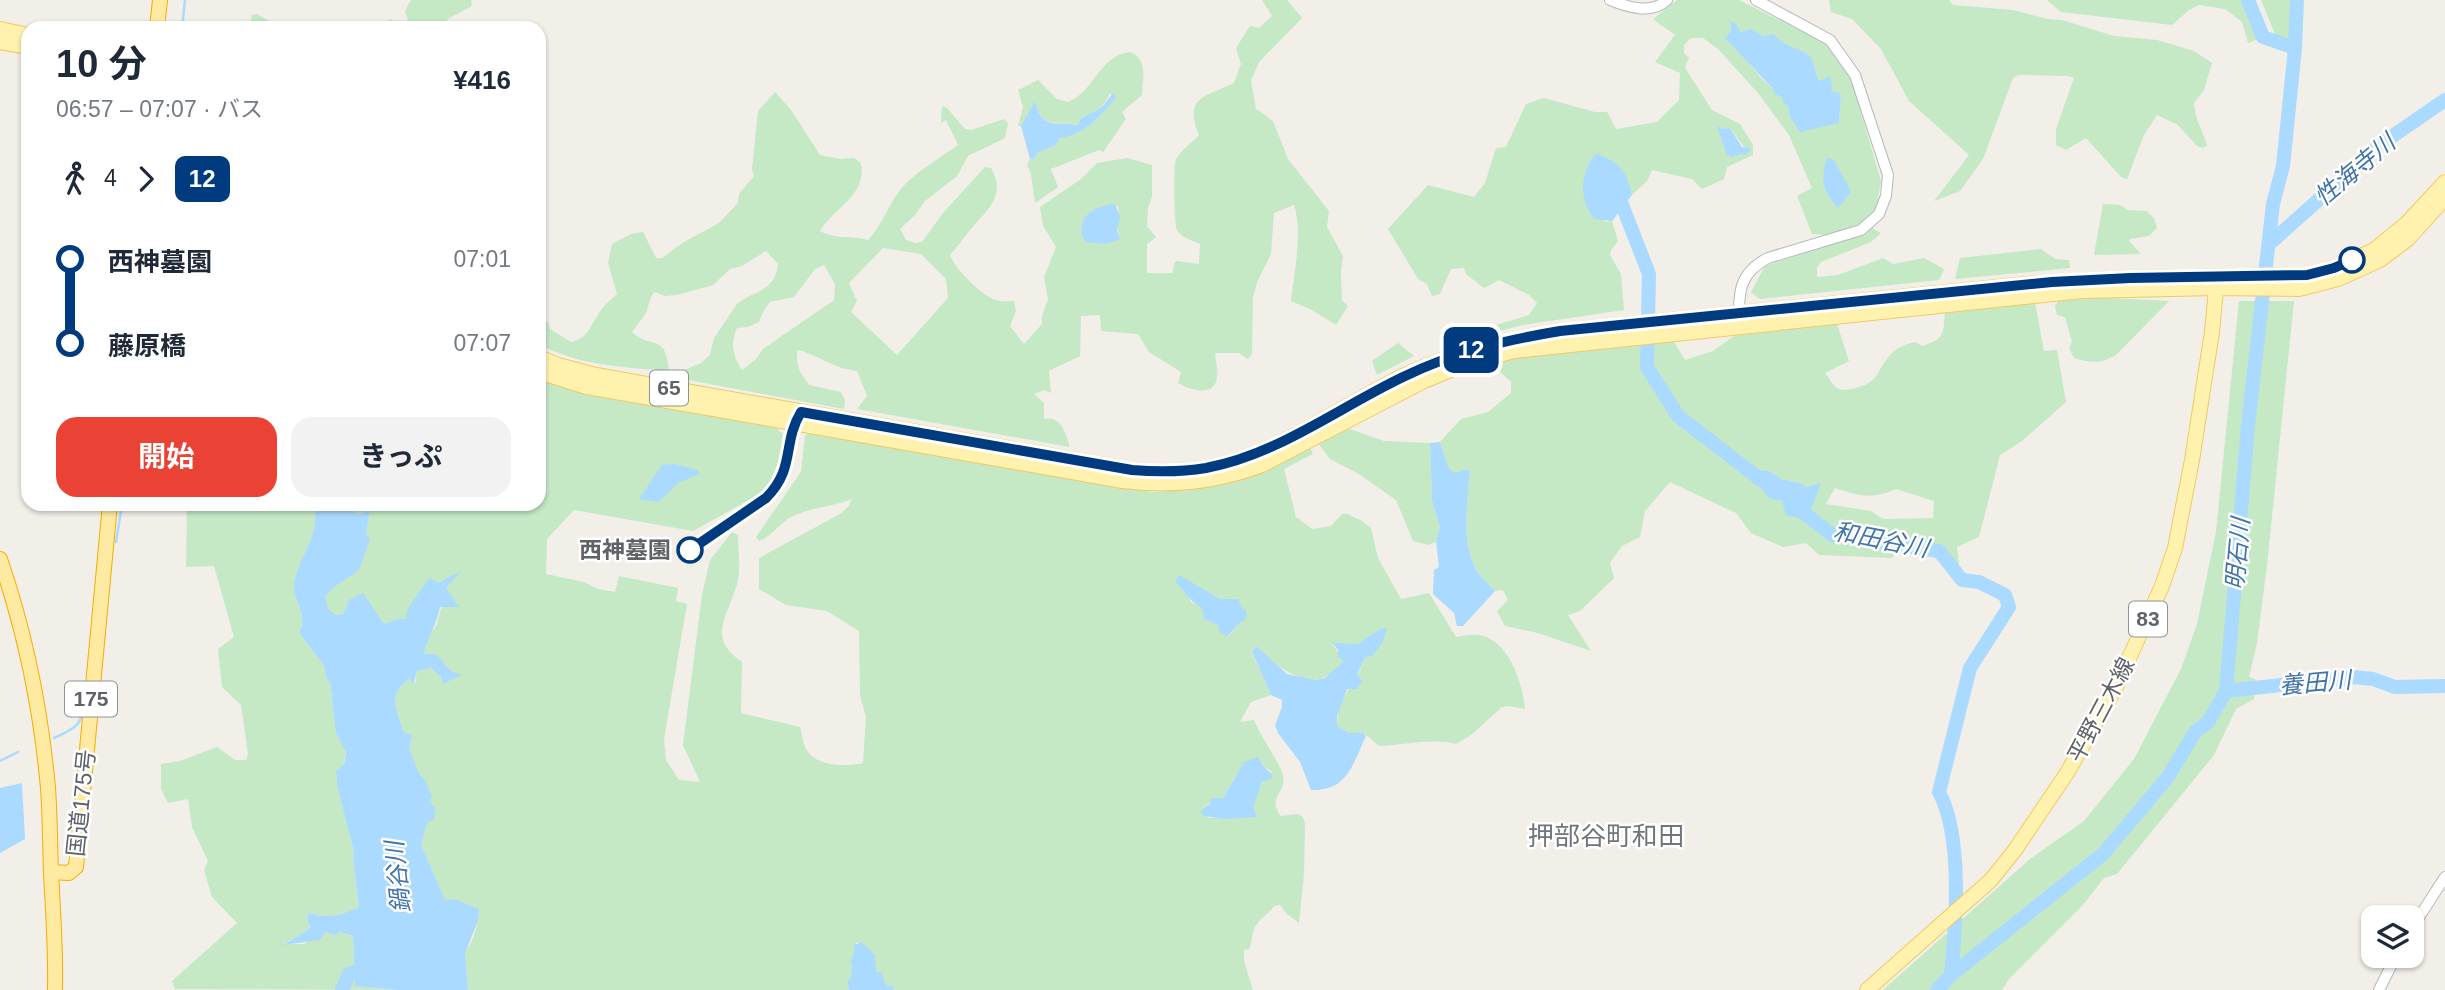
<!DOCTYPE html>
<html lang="ja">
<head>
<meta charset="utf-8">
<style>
	body { margin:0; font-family:Arial,"Noto Sans JP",sans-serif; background:#f2f2f3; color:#1f2937; height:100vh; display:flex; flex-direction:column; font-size:26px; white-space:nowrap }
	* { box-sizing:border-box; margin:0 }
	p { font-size:23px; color:#747a83 }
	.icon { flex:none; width:38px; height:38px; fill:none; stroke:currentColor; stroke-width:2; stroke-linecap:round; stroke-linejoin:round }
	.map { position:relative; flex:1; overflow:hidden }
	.panel { position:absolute; left:21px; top:21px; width:525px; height:490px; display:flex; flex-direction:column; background:#fff; border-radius:21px; box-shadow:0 2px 5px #0004 }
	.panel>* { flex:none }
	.badge { padding:0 14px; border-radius:10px; font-size:24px; line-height:46px }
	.fabs { position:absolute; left:2361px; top:905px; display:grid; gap:14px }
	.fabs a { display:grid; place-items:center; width:63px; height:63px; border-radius:14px; background:#fff; box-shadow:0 2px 5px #0004; font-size:35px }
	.map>.badge { position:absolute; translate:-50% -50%; box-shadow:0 0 0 4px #fff }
	.legs { display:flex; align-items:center; gap:10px; height:77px; padding:0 35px; font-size:23px }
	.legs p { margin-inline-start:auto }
	.head { display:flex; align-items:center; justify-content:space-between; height:119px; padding:0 35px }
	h1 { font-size:38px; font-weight:700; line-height:52px }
	.action { display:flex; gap:14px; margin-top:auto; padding:14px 35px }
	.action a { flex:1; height:80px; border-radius:21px; background:#ea4335; color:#fff; font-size:28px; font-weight:700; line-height:80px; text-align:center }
	.action a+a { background:#f2f2f3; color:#1f2937 }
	ul { padding:0 35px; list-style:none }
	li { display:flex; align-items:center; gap:24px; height:84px; font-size:26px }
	li i { display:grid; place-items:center; width:10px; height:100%; margin:0 9px; background:currentColor }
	li i::after { content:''; width:18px; height:18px; margin:-9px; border:5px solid; border-radius:50%; background:#fff }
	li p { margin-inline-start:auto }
	li:first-child i { background:linear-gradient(#0000 50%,currentColor 0) }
	li:last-child i { background:linear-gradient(currentColor 50%,#0000 0) }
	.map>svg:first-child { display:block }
	.green { fill:#c5e8c5; fill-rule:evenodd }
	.water { fill:#aadaff }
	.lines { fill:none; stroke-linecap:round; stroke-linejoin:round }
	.stream { stroke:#aadaff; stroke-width:2.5 }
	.river { stroke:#aadaff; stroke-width:14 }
	.tertiary-casing { stroke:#b5b8bc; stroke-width:12 }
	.primary-casing { stroke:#f2c960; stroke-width:16 }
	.trunk-casing { stroke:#f9ab00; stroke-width:16 }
	.tertiary { stroke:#fff; stroke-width:10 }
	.primary { stroke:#fff2af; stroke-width:14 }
	.trunk { stroke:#feeaa1; stroke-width:14 }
	.line-1-casing { stroke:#fff; stroke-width:16 }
	.line-1 { stroke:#003b80; stroke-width:10 }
	.stop-1-dot { fill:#fff; stroke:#003b80; stroke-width:3.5 }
	.labels { text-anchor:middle; stroke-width:5; stroke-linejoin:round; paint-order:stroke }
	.shield { fill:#fff; stroke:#8f9295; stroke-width:2 }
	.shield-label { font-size:21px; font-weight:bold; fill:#5f6368 }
	.stop-label { font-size:23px; font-weight:bold; fill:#5f6368; stroke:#fff; text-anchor:end }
	.street-label { font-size:23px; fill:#5f6368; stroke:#fff }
	.water-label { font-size:24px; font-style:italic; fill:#4174aa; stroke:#fff }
	.quarter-label { font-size:26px; fill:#70757a; stroke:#fff }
</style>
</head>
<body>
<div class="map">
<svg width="2445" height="990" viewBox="0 0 2445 990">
	<rect width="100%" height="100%" fill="#f1efe8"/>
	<g class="green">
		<polygon points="411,0 471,0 472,6 448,19 442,28 375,28 391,19 400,27 408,20 405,11"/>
		<path d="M1262,0h25l15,18 -43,44 -8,19 5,28 17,12 15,38 41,52 -2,16 16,29 -2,16 1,28 6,6 -12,19 -24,-15 -21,-9c3,-28 12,-70 3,-96l-20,8 -3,41 -13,26 -5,17 -1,57 -4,5 -9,-6h-24c1,8 3,17 2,24 -2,21 -28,13 -39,6l3,-11 -32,-20 -11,-18 -37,-3 -1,-16 -19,1 -1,40 -31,15 2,22 -7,-3 -10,4 10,9v16c17,-4 22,14 26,28l-213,-38 10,-13 -10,-25 -16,-3 -38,-17 -6,-1v11l3,11 9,13 32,7 4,9 -1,8 -167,-31 2,-6 22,-9 9,-8 4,-17 23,-34c16,-14 38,-11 41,-40l-12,-13 -24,15 -12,3 -17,16 -36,10 -12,1 -11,-4 -3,5 -5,16 -14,19c19,18 34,0 37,39 -45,-4 -90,-5 -130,-27v-17l9,-6 2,8 21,13c17,-3 21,-19 30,-32 4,-6 11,-11 16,-16l-9,-31 4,-19 19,-10 12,-2 13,26h6l22,-16 35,-19 19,-20 1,-9 15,-18 -2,-7 6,-58 17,-19 16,18 29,45 20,4 14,-1 7,5c6,33 -27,44 -41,68 16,9 30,4 48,9 14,-14 20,-35 33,-51 14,-17 39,-31 57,-44l-12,-25 -5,3 1,-17 5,2 18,21 6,1 33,-11 4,4 -3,15 -37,18 -11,20 -32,25 -10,14 -15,14 6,11 10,3 6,-1 21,-29 42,-46 6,1c14,24 0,39 -15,55 -9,10 -17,22 -26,32 5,14 32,41 46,45 5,2 13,1 18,1l2,10 -6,15 14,18 18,-20v-9l6,-15 -4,-23 12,-30 -13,-21 -3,-19 41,-28 16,-16 30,-5 25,7v32l-4,11 -1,18 9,11 -9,7v29h26l1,-10 3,-2 22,3 1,-20c-8,-4 -19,-6 -23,-14 -3,-6 -4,-65 -1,-71 5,-9 17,-17 23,-24 -15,-38 4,-37 35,-52l7,-19 -5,-16 14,-22 9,2 13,-12zM1118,206c2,9 -2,22 1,29l-38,-9c8,-18 18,-19 37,-20zM883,248l38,6 25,25 2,19 -51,57 -46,-43 6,-11 -8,-18zM824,265l11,19 -1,16 -71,49 -6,9 -15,12c-9,-13 -12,-27 -5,-42l11,-1 11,-5 4,-10 7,-10 24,-5 21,-28z"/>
		<path d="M1677,0h62l90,45 22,34 30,102 -5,28 -15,14 -31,12 -18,-1 -15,-38 15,-8 -23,-53 -31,-42 -40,-44 -15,-11h-12l-7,7v8l5,5 -4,10 27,42 28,14 13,21v10l-26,12 -3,12 -22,10 -10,-10 -40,-9 -5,11 -15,14c-5,-19 -18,-35 -37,-42l10,69 7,-1 6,20 -7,9 -1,5 11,19 3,36 -102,15 -25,7 -1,-7 33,-10 8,-12 -8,-8 -30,-15 -15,8 -18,-14 -2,-6 -13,1 -11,25 -8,2 -5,-12 -9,-5 -30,-50 40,-44 46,12 11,-14 11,-35 10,-1 20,-43 18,-6 51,14h12l9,17 41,-7 22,-22 1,-27 -25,-11 20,-27 -22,-16zM1730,22l10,10 11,-3 12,7 11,-1c11,14 30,13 38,24 3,6 5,15 7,22l4,-1 7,12 9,1 2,4 -2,26 -49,-6 -2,-11 -6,-9 -19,-17 -37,-43 5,-6zM1716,125l6,4 8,-1 15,20 -18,6z"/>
		<path d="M1829,0h120l4,5 60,5 35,9 14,1 52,16 43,4 37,11 18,12 -8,27 -10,13c1,18 9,27 13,43l-5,2 -5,-2 -19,-21 -21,-10 -13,20 -17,44 -6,-2 -35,-39 -20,12 -10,-5v-16l18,-51 -6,-2 -50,-1 -5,3 -30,81 -23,32 -26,10 35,-46 -60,-54 -28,-52 -29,-30 -21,-7z"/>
		<polygon points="2047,0 2241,0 2259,39 2248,43 2242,22 2225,9 2199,5 2189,10 2172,25 2061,12"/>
		<polygon points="2261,0 2292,0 2289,41 2275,34"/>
		<polygon points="257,14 268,20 272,28 249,28 252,15"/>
		<path d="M1130,52c18,7 13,26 12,43l-20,17 4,7 -23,33 -4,-2 -48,19 7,18 -23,16 -4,-29 -4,-10 3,-5 4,1 3,-7 19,-8 4,-7c23,-2 43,-23 56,-41l-6,-3 -9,14 -20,10 -3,7c-27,-5 -33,5 -43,-23l-14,24h-3l5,-19 -5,-17 20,-10 19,19 11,3c27,-10 29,-45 62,-50z"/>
		<polygon points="2103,204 2120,205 2127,210 2146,211 2154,218 2157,228 2149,236 2130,239 2129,241 2141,254 2094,255"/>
		<polygon points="1872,228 1881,233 1871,242 1821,262 1817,267 1817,277 1838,275 1883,258 1893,264 1924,258 1944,269 1939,280 1760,299 1751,292 1765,266 1867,233"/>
		<polygon points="2041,249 2055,259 2069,260 2070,268 1955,279 1960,258"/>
		<path d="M2110,298l59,3 -53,54c-15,9 -26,8 -42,3l-5,-10 3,-6 -7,-25 -8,-2 -2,-9 4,-6z"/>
		<polygon points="2239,301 2294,301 2267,565 2257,643 2249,677 2255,679 2254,699 2236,709 2214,755 2117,874 2104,878 2082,906 2009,979 2002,990 1883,990 2030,859 2084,821 2134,759 2181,669 2197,624 2216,532"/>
		<path d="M2035,302l9,49 13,-1 9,52 -44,39 -22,14 -21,82 -22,10 2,17 -58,-17 -9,11 -73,-3 -13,-12 -23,4 -32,-14 -15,-20 -66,-31 -25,29 -5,26 -18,9 -12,17 4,15 -34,33 -12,4 23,36 -53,-18 -33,-7 -8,-15 11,-11 -5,-10 -8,1c-6,-7 -14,-13 -18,-20 -17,-30 -9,-69 -7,-102l-16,5 -6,-6 -8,-26 21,-23 27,-7 23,-19v-11l-16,-15 1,-6 26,-6 149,-18 14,23 28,-9 21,-15 103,-12 12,37 -24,12 10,14c7,4 10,3 17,2 31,-7 23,-20 41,-37 6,-5 14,-8 21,-10l9,4c22,-8 20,-11 22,-33zM1750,469l19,2 12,8 19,4 7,4 -25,14 -19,-10 -2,-5 -11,-10zM1835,488c25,8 36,12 61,1l38,12 -1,17 -50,1 -12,-8 -45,-7z"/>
		<polygon points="1398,343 1414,356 1377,375 1372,361"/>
		<path d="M539,378l15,7 220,41 9,8 -5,29 -11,27 -74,41 -119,-21 -27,29 -1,35 38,8 14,7 17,3 4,-16 59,12 -2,13 11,3 -23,135 2,21 13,20 21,2 -17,-37 19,-150 8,-35 22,-28 6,3c0,15 3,35 -1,49 -9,32 -31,54 5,78l-1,51 59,14c2,7 3,16 6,22 10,18 40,18 57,14l3,-46 -6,-22 -1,-64 -32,-20 -41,-6 -27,-16v-31l81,-44 8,-7 4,-8c-19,8 -43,8 -63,19 -9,6 -21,21 -30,23l-3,-4 45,-65 4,-37 13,-3 335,60c63,-4 102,-12 157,-45l3,7 -29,15 12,48 16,12 19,-3 11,-12h6l14,7 9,7 7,30 23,41 28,-6 27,44c7,-1 15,-3 22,-2 30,3 45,48 47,74l-17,-3 -6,1 -31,28 -15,9c-24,-6 -51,1 -77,2l-15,-13h-15l-12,-7c0,-27 19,-45 29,-69l-8,-13h-26l13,17c-7,6 -14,14 -22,17 -21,8 -54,-16 -66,-31l-5,6 19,42 -20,7 -11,20 14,-2c6,16 26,43 29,55 4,19 -17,21 -2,41l17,-2 5,3 2,6 -1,51 -5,49 -12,-9 -7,-9 -6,1c-5,8 -12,11 -17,18 -6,8 -4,16 -8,25l-5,1v11l9,29h-359l-1,-4 -7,-1 -10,-13 -2,-17 -12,-13 -6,1 -5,34 -4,5 2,8h-381l-3,-38c9,-11 13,-28 14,-42l-34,-9 -24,-56 10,-49 -7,-18 -4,-2 -7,-14 -4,-12 3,-14 -9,-5c-6,-25 -17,-35 7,-54l3,7 2,-1 2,-12 14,-3 10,9 1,6 19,-8 -11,-4 -4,-7 -22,-9 2,-14 11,-17 9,-36 14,-17 -22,12 -32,36h-9l-13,6 -35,-25 -6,14 -7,1 -7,-5 -4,-13 8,-9 26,-18 11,-61 -12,6 -8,-11h189zM1200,588l20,11 13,1 9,8 -4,16 -9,12 -8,-3 -3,-8 -14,-6 -1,-11 -12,-6 -3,-7zM1262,765l10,7c-6,6 -22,26 -19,35 2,4 4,6 5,10l-50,1 -7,-8 15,-11 7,-1 13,-23z"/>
		<polygon points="1347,428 1384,441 1430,443 1432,501 1440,527 1436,542 1428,545 1413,541 1396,500 1359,474 1330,459 1318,443"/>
		<path d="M187,504h127c0,5 2,12 1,17 -1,22 -19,42 -21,64 -1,17 15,28 5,48l25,33 2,12 4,4 6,51 10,18 -8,39 16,62 -1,8 6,48c-15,6 -34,12 -50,4l-2,5 3,11 -26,16h20l21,-12 10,3 5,-3 13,4 2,50 43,4 -223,-1 -3,-8 65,-58 -25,-26 -8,-27 4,-9 -16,-34 -4,-28 -20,4 -7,-14v-25l19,-3 37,-14 18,13h11l2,-6 -7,-49 -19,-18 -4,-38 16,-12 -20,-71 -28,1z"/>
	</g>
	<g class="water">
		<path d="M1730,21l5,2 5,9 11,-3 12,7 11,-2c11,15 31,14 38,25 3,6 4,15 7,22l11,-5 2,10 -1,5 8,2 2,4 -2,26 -39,9 -10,-15 -2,-11 -5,-3 -1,-6 -7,-3 -2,-5 -48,-51 6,-7z"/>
		<path d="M1113,93l3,4c-13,18 -33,39 -56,41l-4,7 -19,8 -3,7 -4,-1 -9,-33 14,-25c8,29 17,20 43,24l3,-7 20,-10z"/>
		<polygon points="1716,125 1722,129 1730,128 1742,147 1750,148 1750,151 1745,155 1740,154 1732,157 1727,155"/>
		<path d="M1596,153c24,10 30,17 36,42l-20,26 -18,-2c-16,-22 -14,-45 2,-66z"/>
		<path d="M1827,158l7,2 17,32 -13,16c-15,-16 -18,-29 -11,-50z"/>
		<path d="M1115,204l5,13 -3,13 3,9 -14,5 -20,-2c-15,-23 9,-37 29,-38z"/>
		<path d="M1440,442l8,25 6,6 16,-4c-2,33 -10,72 7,102 4,7 12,13 18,20l-32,35h-6l-3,-13 -21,-19 1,-24 5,-3 -3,-25 4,-15 -8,-26 -2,-58z"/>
		<polygon points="675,464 697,470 700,474 678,483 658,502 639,499 662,465"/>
		<polygon points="1750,469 1769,471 1781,479 1800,483 1807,487 1821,483 1807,520 1786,515 1782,501 1769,498 1747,471"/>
		<path d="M314,504h36l8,11 12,-6 -4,24 4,7 -11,30 -26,18 -8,9 4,13 7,5 7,-1 6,-14 14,-7 21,31 13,-5h9l2,-11 21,-30 9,5 24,-13 -16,18 13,19h-19c-3,18 -13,30 -16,47h12l15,17 11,4 -20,9 -1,-7 -10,-9 -14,3 -4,14 -3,-7c-24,18 -13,29 -7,53l9,5 -3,14 11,25 4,3 8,18 -2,6 5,6 -1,12 -7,2 -6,23 24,55 9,-1 25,10 -1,12 -13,32 3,37h-70l-43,-4 -2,-50 -13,-4 -5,3 -10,-3 -5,8 -37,5 27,-17 -3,-11 2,-5c15,8 35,3 50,-5l-6,-47 1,-8 -16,-62 -2,-18 8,-8 2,-12 -10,-19 -6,-51 -4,-4 -2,-12 -25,-33c10,-20 -6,-31 -5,-48 2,-22 20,-42 21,-64 1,-5 -1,-12 -1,-17z"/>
		<path d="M1179,575l41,24h18l4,9 5,4 -2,8 -7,4 -10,12 -8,-3 -2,-8 -14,-6 -2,-11c-12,-6 -17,-17 -27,-26z"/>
		<path d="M1387,628l-5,15 -10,13 -6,1 -9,17 5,7 -5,8h-10l-10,27v10l12,7h15l2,3c-14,29 -18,55 -55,54l-11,-28 -22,-29 -3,-8 7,-18v-7l-11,-5 -19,-43 4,-6 31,28 28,6 10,-2 19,-17 -6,-4v-7l-6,-7 26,1 22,-15z"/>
		<polygon points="1258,757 1262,765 1273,775 1272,778 1262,782 1253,807 1258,817 1225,819 1203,816 1201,810 1210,804 1211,798 1223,798 1244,762"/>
		<polygon points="22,783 25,839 0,853 0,788"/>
		<polygon points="862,942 875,955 876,972 881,972 886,985 893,986 894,990 849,990 847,982 851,977 852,964 850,961 854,953 854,945"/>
	</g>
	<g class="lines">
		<g class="stream">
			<polyline points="182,28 185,0"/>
			<polyline points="116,542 122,504"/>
			<path d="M54,738c20,-10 27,-10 30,-34"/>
			<polyline points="0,761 18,752"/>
		</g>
		<g class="river">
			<polyline points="2248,0 2263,37 2295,48"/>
			<polyline points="1614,190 1619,197 1649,274 1647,367 1678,416 1761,480"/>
			<polyline points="2269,244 2381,144 2445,100"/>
			<path d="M1794,505l38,30 107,16 23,29 17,2 26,13 4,12 -39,61 -31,124c24,45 17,132 12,183"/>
			<polyline points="2226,691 2354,677 2373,679 2395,687 2445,686"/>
			<polyline points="342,990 349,974 371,967"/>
			<polyline points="1937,990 1951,975 2103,854 2168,777 2195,732 2208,722 2226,691 2248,425 2273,204 2283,166 2295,48 2297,0"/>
		</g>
		<defs>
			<g id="tertiary">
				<path d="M1610,0c17,7 41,15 57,0"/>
				<path d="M1739,321c0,-30 0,-48 29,-63l93,-28 18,-16 7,-18 2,-21 -33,-100 -25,-35 -74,-40"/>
				<polyline points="2412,928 2445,877"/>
				<polyline points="2379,990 2396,956"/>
			</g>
			<g id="primary">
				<polyline points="0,29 28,35"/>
				<polyline points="0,42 28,47"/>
				<path d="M539,357l19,8 38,10 536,95c25,2 50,2 74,-2 73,-14 132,-60 197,-92 50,-24 103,-36 158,-45l466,-47 103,-6 177,-3 27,-7 40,-18 32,-26 39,-42"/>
				<path d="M539,372l48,15 52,9 484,85c48,6 94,1 139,-16l162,-84 31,-13 58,-17 569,-60 133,-3 84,1 39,-10 42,-19 28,-21 37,-41"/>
				<polyline points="1867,990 1991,880 2015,850 2067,773 2116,687 2162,586 2175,548 2192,460 2212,332 2217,278"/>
			</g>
			<g id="trunk">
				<polyline points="157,28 160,0"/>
				<path d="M0,559c25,73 41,151 48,229 2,28 2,57 3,85 2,39 5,78 4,117"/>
				<polyline points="51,872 69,873 76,867 110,504"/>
			</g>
		</defs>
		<use href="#tertiary" class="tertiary-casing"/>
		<use href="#primary" class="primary-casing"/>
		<use href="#trunk" class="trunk-casing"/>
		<use href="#tertiary" class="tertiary"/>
		<use href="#primary" class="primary"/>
		<use href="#trunk" class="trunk"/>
	</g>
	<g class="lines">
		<defs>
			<path id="line-1" d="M690,550l76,-52c30,-30 16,-55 35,-86l331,58c25,2 50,2 74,-2 73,-14 132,-60 197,-91 51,-25 103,-37 157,-46l492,-49 78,-4 177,-3 27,-7 18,-8"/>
		</defs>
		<use href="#line-1" class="line-1-casing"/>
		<use href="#line-1" class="line-1"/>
	</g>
	<g class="stop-1-dot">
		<circle cx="2352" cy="260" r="12"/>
		<circle cx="690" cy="550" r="12"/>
	</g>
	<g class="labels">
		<g class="shield">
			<rect x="650" y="370.5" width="38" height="35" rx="5"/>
			<rect x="2129" y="601.5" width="38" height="35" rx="5"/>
			<rect x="65" y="681.5" width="52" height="35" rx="5"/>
		</g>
		<g class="shield-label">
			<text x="669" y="395">65</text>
			<text x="2148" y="626">83</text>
			<text x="91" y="706">175</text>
		</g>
		<g class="stop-label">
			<text x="671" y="558">西神墓園</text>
		</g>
		<g class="street-label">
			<text transform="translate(2101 710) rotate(-62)" y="8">平野三木線</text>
			<text transform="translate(81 803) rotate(-84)" y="8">国道175号</text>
		</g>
		<g class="water-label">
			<text transform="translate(2355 170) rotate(-40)" y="8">性海寺川</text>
			<text transform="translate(1881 540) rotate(11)" y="8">和田谷川</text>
			<text transform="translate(2238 554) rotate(-85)" y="8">明石川</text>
			<text transform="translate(2315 683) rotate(-5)" y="8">養田川</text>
			<text transform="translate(398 877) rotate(-96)" y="8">鍋谷川</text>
		</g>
		<g class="quarter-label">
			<text x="1606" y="845">押部谷町和田</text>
		</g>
	</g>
</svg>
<div class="fabs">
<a><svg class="icon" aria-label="layers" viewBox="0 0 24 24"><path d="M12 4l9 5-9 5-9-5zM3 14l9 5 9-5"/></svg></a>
</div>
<b class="badge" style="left:1471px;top:350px;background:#003b80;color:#fff">12</b>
<section class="panel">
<div class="head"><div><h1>10 分</h1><p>06:57 – 07:07 · バス</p></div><b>¥416</b></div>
<div class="legs"><svg class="icon" aria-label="walk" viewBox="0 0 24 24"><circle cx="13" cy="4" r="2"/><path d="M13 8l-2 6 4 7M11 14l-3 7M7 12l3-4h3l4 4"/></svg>4<svg class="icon" aria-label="forward" viewBox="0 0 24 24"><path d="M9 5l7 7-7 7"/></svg><b class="badge" style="background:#003b80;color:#fff">12</b></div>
<ul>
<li><i style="color:#003b80"></i><b>西神墓園</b><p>07:01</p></li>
<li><i style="color:#003b80"></i><b>藤原橋</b><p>07:07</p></li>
</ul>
<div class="action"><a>開始</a><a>きっぷ</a></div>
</section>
</div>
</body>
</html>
